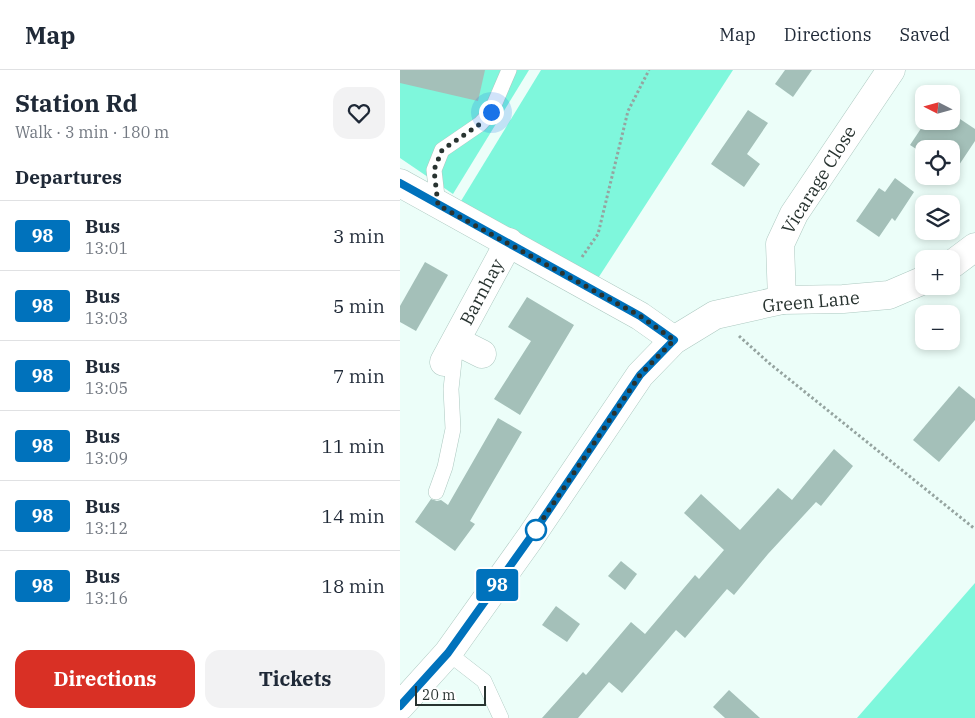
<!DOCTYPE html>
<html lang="en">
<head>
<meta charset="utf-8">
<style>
	body { margin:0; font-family:"IBM Plex Serif",serif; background:#f2f2f3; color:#1f2937; height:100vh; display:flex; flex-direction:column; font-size:19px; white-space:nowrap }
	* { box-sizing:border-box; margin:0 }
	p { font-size:16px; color:#747a83 }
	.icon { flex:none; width:28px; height:28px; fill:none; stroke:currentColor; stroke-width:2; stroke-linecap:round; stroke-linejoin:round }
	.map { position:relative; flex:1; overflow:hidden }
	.drawer { display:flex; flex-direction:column; background:#fff; width:400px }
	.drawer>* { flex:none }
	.badge { padding:0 10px; border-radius:4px; font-size:18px; line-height:32px }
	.needle { width:32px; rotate:276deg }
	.controls { position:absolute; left:515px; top:15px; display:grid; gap:10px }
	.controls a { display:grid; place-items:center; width:45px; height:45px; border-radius:10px; background:#fff; box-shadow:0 2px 8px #0003; font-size:25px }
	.scale { position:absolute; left:15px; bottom:12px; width:71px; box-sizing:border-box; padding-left:5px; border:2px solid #283330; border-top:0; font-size:14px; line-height:18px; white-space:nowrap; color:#283330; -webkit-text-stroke:4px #fff; paint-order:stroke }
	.you { position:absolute; width:25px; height:25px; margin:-12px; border:4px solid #fff; border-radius:50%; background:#1a73e8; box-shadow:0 0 0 8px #1a73e833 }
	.map>.badge { position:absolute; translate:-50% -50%; box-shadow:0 0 0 2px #fff }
	h2 { padding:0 15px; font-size:19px; line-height:45px }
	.round { display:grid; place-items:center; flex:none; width:52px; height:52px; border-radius:15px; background:#f2f2f3 }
	.headline { display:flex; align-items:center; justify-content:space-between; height:85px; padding:0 15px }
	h1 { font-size:24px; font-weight:700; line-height:38px }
	.button { display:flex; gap:10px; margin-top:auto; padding:10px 15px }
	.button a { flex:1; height:58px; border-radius:15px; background:#d93025; color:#fff; font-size:20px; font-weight:700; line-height:58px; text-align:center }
	.button a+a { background:#f2f2f3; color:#1f2937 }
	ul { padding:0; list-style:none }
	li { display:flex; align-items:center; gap:15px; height:70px; padding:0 15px; border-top:1px solid #e0e1e3 }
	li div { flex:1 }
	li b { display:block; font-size:19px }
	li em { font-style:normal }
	li .badge { min-width:55px; font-weight:700; text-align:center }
	header { display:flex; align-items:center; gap:30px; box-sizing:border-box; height:70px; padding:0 25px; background:#fff; border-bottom:1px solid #e0e1e3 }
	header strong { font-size:24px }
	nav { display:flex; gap:28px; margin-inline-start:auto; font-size:18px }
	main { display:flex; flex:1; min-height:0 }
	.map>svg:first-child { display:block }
	.green { fill:#7ff7dc }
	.building { fill:#a4c0b9 }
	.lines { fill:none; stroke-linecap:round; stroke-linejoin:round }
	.lane-casing { stroke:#adc9c1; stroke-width:16 }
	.street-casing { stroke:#adc9c1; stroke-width:29 }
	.secondary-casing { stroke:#adc9c1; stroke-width:29 }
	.path { stroke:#95a4a0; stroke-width:3; stroke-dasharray:2.5 2.5; stroke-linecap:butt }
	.lane { stroke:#fff; stroke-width:15 }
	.street { stroke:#fff; stroke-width:28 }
	.secondary { stroke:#fff; stroke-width:28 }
	.line-casing { stroke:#fff; stroke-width:11 }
	.line { stroke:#0072bc; stroke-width:8 }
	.walk { stroke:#283330; stroke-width:5; stroke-dasharray:0 9 }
	.stop-dot { fill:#fff; stroke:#0072bc; stroke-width:2.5 }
	.labels { text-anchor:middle; stroke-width:4; stroke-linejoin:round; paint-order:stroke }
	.street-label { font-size:18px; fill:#283330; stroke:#fff }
</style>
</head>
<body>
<header>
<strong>Map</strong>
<nav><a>Map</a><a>Directions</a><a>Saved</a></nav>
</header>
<main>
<section class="drawer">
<div class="headline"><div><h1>Station Rd</h1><p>Walk · 3 min · 180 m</p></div><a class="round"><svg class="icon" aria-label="heart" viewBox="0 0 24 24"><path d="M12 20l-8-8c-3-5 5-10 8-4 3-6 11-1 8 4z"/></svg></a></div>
<h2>Departures</h2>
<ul>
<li><span class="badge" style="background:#0072bc;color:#fff">98</span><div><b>Bus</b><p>13:01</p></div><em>3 min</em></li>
<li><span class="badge" style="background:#0072bc;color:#fff">98</span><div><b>Bus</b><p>13:03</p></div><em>5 min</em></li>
<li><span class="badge" style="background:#0072bc;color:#fff">98</span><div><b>Bus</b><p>13:05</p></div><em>7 min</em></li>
<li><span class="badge" style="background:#0072bc;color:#fff">98</span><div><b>Bus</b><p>13:09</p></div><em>11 min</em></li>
<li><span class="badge" style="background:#0072bc;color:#fff">98</span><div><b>Bus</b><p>13:12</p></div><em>14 min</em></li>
<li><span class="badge" style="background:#0072bc;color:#fff">98</span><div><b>Bus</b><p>13:16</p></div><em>18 min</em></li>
</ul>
<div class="button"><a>Directions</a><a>Tickets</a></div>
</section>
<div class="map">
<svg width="575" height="648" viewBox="0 0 575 648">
	<rect width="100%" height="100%" fill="#ecfef9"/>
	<g class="green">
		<polygon points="0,0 129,0 53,124 0,88"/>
		<polygon points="141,0 333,0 193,216 61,131"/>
		<polygon points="575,513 575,648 457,648"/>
	</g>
	<g class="building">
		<polygon points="0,0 85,0 78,31 0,13"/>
		<polygon points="385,0 412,0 393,27 375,14"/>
		<polygon points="348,40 368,53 347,84 360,94 344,117 311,94"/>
		<polygon points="551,43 575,59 575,71 553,104 551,103 551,79 524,79 524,84 510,75 526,51 551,51"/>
		<polygon points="495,108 514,122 495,151 492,148 479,167 456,151 479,118 485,122"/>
		<polygon points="25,192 48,205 16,261 0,252 0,236"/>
		<polygon points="127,227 174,255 120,345 94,329 131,271 108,257"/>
		<polygon points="559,316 575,329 575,350 539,392 513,370"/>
		<polygon points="98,348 122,362 70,451 75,454 55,481 15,452 31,429 37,431 41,430 48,435"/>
		<polygon points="434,379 453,396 421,436 416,432 368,484 334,525 327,519 285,568 276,560 222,623 209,612 178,648 142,648 183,602 186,605 231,552 245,564 295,505 299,509 324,480 284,443 301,424 340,460 378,418 392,430"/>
		<polygon points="221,491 237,504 225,520 208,506"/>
		<polygon points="156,536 180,554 167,572 142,555"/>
		<polygon points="329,620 360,648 325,648 313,637"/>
	</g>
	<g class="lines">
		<defs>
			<g id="lane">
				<polyline points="38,135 34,100 42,80 80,54 91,42 109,0"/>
				<polyline points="36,422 45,397 53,359 51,319 55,282"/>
				<polyline points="48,583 84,611 101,648"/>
			</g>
			<g id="street">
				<polyline points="382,230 380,174 394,144 491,0"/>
				<polyline points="56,271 82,284"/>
				<polyline points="44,292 109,172"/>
			</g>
			<g id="secondary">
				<polyline points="0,113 240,246 274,270"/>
				<polyline points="551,195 575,177"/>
				<polyline points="0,636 48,583 130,468 240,305 274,270 315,245 382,230 443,229 489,225 524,210"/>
			</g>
		</defs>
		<use href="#lane" class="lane-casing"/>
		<use href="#street" class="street-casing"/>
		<use href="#secondary" class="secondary-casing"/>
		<g class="path">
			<polyline points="182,187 198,164 228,41 249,0"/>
			<polyline points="339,266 369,293 575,459"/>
		</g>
		<use href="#lane" class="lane"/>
		<use href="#street" class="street"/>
		<use href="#secondary" class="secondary"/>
	</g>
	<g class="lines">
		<defs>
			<polyline id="line" points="0,113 240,246 274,270 240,305 130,468 48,583 0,636"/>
		</defs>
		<use href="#line" class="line-casing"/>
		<use href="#line" class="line"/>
		<polyline class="walk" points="91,42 80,54 42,80 34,100 38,135 240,246 274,270 240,305 130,468 136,460"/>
	</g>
	<circle class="stop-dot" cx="136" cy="460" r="10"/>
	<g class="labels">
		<g class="street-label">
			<text transform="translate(419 110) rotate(-58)" y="6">Vicarage Close</text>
			<text transform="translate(82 222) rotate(-62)" y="6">Barnhay</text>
			<text transform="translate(411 232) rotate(-5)" y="6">Green Lane</text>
		</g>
	</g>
</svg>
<div class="controls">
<a><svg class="needle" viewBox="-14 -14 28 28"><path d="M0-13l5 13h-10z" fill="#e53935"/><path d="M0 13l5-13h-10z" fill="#747a83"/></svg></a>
<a><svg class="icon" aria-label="locate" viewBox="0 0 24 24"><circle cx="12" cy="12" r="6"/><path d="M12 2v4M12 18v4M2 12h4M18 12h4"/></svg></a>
<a><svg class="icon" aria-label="layers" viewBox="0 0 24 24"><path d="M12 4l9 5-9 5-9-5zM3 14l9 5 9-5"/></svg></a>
<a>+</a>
<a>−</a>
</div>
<div class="scale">20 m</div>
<div class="you" style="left:91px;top:42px"></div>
<b class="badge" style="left:97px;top:515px;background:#0072bc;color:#fff">98</b>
</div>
</main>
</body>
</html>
